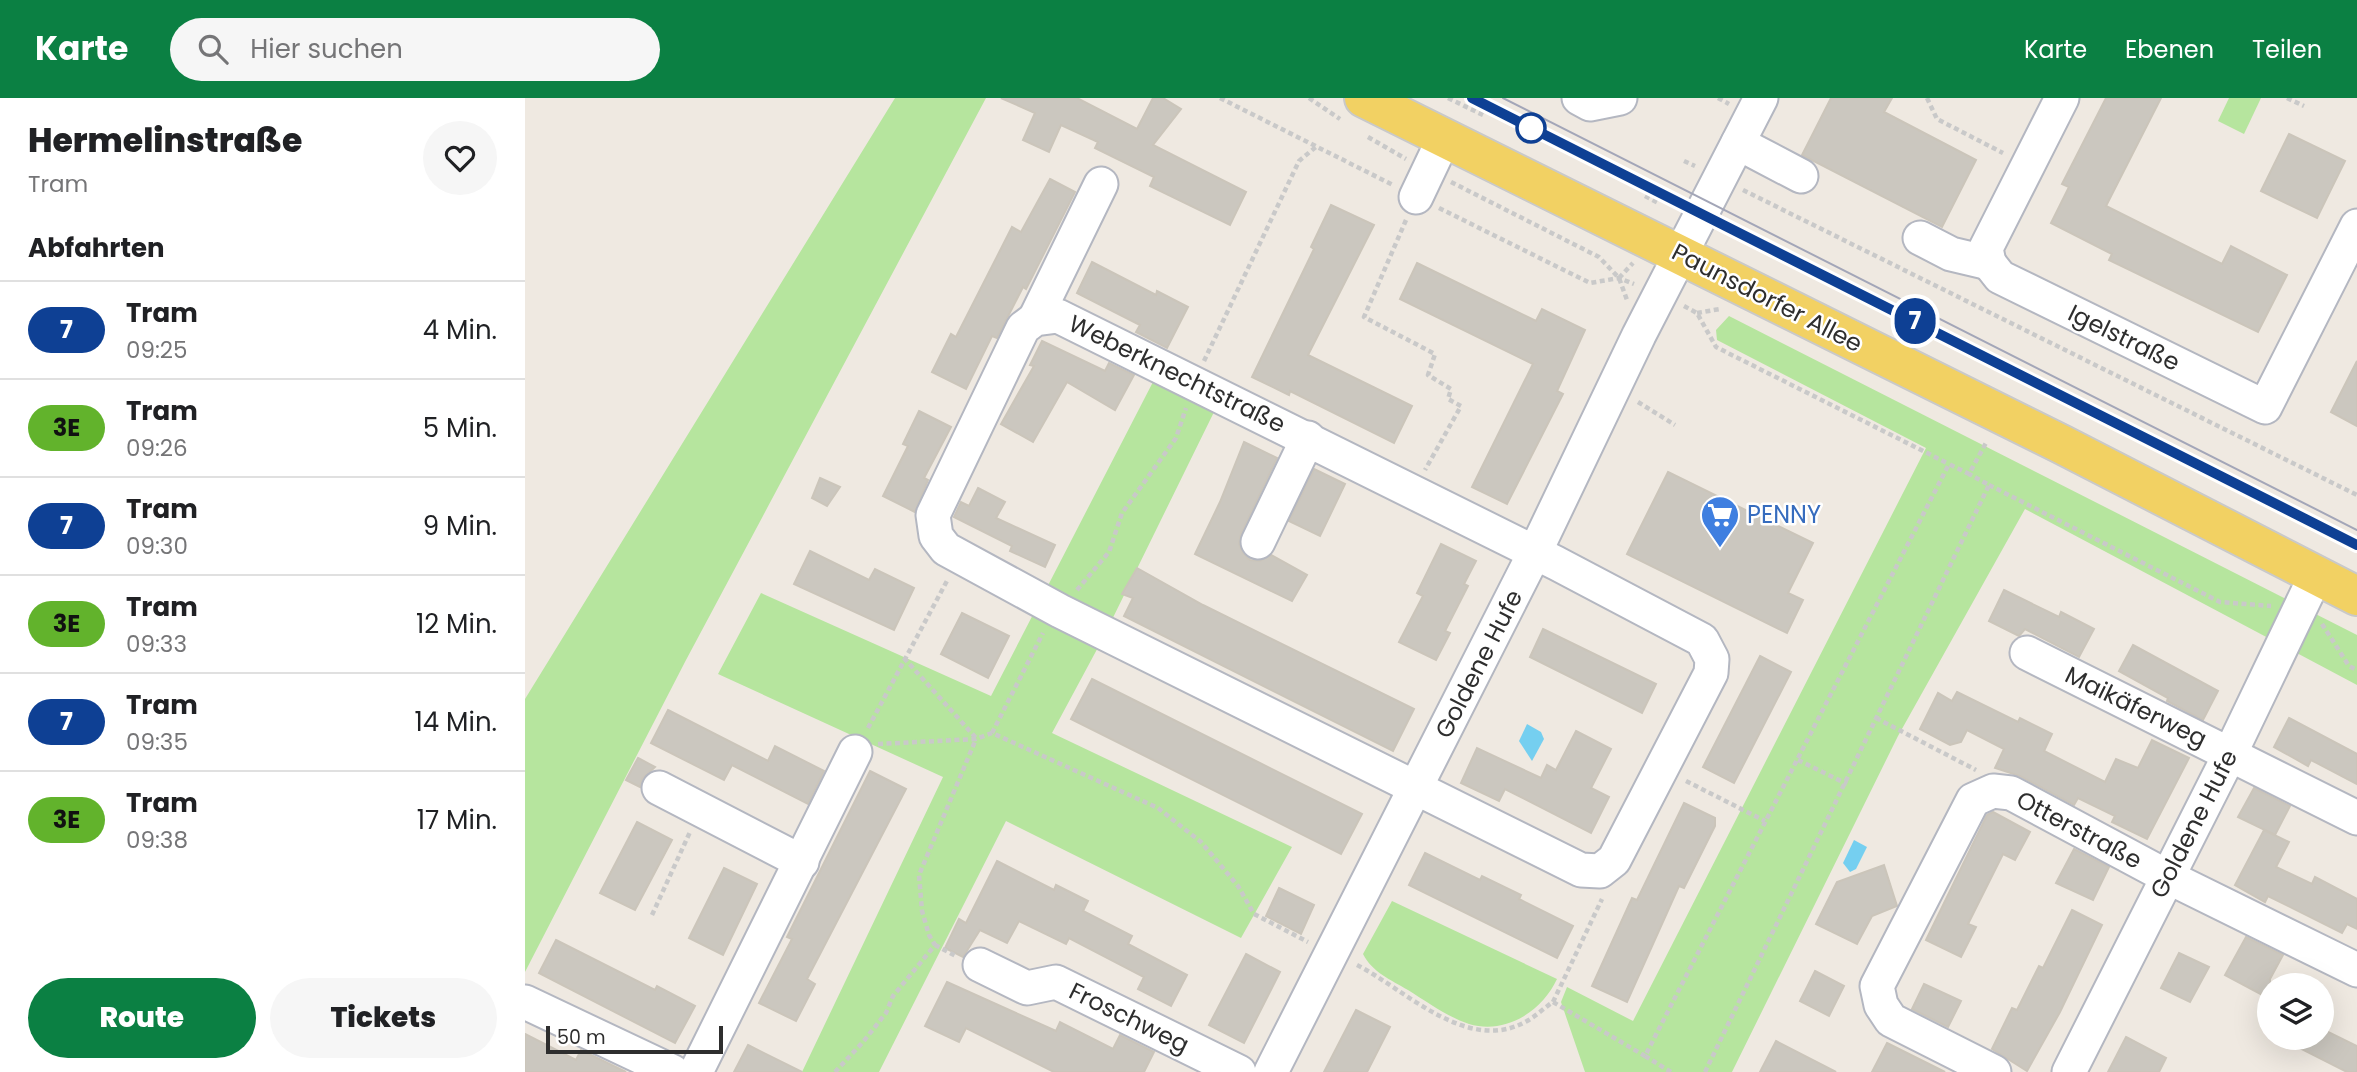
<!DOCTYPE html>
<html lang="de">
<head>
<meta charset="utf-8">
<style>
	body { margin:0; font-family:Poppins,sans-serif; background:#f6f6f6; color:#202124; height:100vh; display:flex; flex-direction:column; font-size:26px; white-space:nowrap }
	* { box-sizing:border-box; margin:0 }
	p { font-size:23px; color:#757577 }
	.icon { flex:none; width:38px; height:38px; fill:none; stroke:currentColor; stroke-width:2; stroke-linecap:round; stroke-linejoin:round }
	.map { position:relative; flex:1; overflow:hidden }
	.sheet { display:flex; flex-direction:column; background:#fff; width:525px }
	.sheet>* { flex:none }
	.badge { padding:0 14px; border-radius:23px; font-size:24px; line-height:46px }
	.tools { position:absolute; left:1732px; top:875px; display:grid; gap:14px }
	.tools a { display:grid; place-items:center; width:77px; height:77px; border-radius:50%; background:#fff; box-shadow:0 7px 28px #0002; font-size:35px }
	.scale { position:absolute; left:21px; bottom:18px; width:177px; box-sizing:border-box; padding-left:7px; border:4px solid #2e2e2e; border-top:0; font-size:19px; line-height:24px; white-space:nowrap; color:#2e2e2e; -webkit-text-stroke:5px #fff; paint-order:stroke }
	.map>.badge { position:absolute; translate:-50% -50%; box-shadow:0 0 0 4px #fff }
	h2 { padding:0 28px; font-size:26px; line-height:63px }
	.round { display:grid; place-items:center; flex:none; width:74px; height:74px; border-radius:37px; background:#f6f6f6 }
	.headline { display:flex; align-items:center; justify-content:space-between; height:119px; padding:0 28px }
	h1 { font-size:33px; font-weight:800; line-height:52px }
	.cta { display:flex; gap:14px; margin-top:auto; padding:14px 28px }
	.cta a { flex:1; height:80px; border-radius:42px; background:#0b8043; color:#fff; font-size:28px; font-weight:800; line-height:80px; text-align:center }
	.cta a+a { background:#f6f6f6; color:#202124 }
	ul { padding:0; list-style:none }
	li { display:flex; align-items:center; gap:21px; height:98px; padding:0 28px; border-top:2px solid #e0e0e0 }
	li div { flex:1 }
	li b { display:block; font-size:26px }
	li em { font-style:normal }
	li .badge { min-width:77px; font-weight:700; text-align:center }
	header { display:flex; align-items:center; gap:42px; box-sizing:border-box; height:98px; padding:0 35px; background:#0b8043; color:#fff }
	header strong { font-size:33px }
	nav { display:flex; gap:38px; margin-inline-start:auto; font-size:24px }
	.search { width:490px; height:63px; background:#f6f6f6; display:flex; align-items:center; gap:18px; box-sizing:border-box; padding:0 24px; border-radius:38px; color:#757577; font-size:26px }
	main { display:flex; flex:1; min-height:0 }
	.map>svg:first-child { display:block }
	.green { fill:#b6e59e }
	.water { fill:#75cff0 }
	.building { fill:#cbc7bf; stroke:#cbc5ba; stroke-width:2 }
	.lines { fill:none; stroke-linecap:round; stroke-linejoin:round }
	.minor-casing { stroke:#b4b7c1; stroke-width:37 }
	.major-casing { stroke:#c9c9c9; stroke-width:42 }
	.path { stroke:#c9c9c9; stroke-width:4.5; stroke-dasharray:5 3.5; stroke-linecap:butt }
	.minor { stroke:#fff; stroke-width:33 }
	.major { stroke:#f2d163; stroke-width:38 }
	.tram { stroke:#a3a6b8; stroke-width:2 }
	.line-casing { stroke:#fff; stroke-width:16 }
	.line { stroke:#0e4094; stroke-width:10 }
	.stop-dot { fill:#fff; stroke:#0e4094; stroke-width:3.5 }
	.labels { text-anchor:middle; stroke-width:5; stroke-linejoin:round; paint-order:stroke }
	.street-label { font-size:24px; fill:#2e2e2e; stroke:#fff }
	.shop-label { font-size:24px; fill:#366cbe; stroke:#fff; text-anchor:start }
</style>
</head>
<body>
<header>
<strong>Karte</strong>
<div class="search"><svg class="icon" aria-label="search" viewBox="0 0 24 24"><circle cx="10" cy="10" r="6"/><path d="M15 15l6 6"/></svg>Hier suchen</div>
<nav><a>Karte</a><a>Ebenen</a><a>Teilen</a></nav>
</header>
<main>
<section class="sheet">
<div class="headline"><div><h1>Hermelinstraße</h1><p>Tram</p></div><a class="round"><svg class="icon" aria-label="heart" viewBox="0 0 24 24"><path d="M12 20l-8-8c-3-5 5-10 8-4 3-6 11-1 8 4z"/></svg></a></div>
<h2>Abfahrten</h2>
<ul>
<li><span class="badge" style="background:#0e4094;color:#fff">7</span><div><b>Tram</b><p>09:25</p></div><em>4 Min.</em></li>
<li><span class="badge" style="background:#62b32c;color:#111">3E</span><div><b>Tram</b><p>09:26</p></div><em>5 Min.</em></li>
<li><span class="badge" style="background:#0e4094;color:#fff">7</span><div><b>Tram</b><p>09:30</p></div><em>9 Min.</em></li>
<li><span class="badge" style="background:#62b32c;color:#111">3E</span><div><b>Tram</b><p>09:33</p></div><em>12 Min.</em></li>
<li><span class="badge" style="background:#0e4094;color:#fff">7</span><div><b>Tram</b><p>09:35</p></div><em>14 Min.</em></li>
<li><span class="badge" style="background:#62b32c;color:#111">3E</span><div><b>Tram</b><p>09:38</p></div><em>17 Min.</em></li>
</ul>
<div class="cta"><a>Route</a><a>Tickets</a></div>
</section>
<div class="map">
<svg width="1832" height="974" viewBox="0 0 1832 974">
	<rect width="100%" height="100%" fill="#efe9e1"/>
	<g class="green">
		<polygon points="370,0 461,0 161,562 0,874 0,601"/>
		<polygon points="1704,0 1736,0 1719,36 1693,23"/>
		<polygon points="1204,218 1832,537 1832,587 1500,411 1373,638 1207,974 1060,974 1036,904 1042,889 1108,923 1401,350 1192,242 1191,232"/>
		<polygon points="629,282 689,314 577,542 527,635 767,749 716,840 481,723 354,974 277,974 418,679 193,576 236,495 466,598"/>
		<path d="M867,803l165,78c-15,32 -51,56 -88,45 -21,-7 -42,-22 -61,-34 -17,-10 -36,-18 -45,-36z"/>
	</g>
	<g class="water">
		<polygon points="1002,626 1016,634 1019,641 1007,663 994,643"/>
		<polygon points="1329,742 1342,749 1331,771 1325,774 1318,765"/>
	</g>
	<g class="building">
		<polygon points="476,0 552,0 612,31 628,0 638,0 656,11 628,47 721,94 705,127 625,88 629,79 570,50 573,44 536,27 524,54 498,42 510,15"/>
		<polygon points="1306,0 1367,0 1359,14 1451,62 1417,129 1277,57"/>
		<polygon points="1581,0 1636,0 1581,108 1697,166 1706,148 1762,177 1733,234 1584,162 1587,156 1526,125 1544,89 1537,86"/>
		<polygon points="1764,36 1820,63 1792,120 1736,93"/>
		<polygon points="525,81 550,94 501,191 498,189 472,240 467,238 441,291 407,274 426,236 431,239 487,129 496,134"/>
		<polygon points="806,107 849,127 783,257 887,308 869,345 765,293 764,297 727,279 789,151 786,149"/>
		<polygon points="567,164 631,197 632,193 663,209 642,250 611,234 615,227 552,195"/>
		<polygon points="892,165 1011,223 1017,211 1060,232 1032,293 1038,296 982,406 947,389 1008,266 875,201"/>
		<polygon points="517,243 580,273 584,265 609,277 590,312 542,284 508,344 476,326 509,268 505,267"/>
		<polygon points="1832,263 1832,328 1806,314"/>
		<polygon points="394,313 426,329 399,380 403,382 390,414 358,398 383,348 378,346"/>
		<polygon points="719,344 752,360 716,436 714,446 718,455 725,462 735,463 746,457 782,477 767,503 670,456 695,404"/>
		<polygon points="789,371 820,386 795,438 764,423"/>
		<polygon points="1143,374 1288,445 1263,495 1278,502 1262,535 1102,456"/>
		<polygon points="295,380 315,389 302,408 287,400"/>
		<polygon points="453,390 480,404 471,420 530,447 520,469 485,453 487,448 429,419 436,404 444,408"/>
		<polygon points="916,446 951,463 939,486 943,488 920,533 925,535 911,562 874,544 898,498 892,495"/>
		<polygon points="285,453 344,482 350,471 389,490 369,532 269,486"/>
		<polygon points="612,470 678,507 889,611 868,653 599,518 608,500 597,496"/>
		<polygon points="1479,492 1534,519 1536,514 1569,531 1554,559 1500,531 1494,538 1464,523"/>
		<polygon points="437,515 484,538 463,580 416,556"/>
		<polygon points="1018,531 1131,586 1117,615 1005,559"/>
		<polygon points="1608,547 1693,593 1678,622 1642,603 1643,600 1594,573"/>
		<polygon points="1235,558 1266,574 1209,685 1178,669"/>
		<polygon points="567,581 837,716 816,756 546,621"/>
		<polygon points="1432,594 1493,624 1495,620 1527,636 1519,653 1580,684 1591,661 1613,670 1627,642 1664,660 1622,741 1587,724 1590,718 1553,700 1549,707 1495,678 1470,670 1479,651 1442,632 1436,644 1425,647 1395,631 1413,595 1427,603"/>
		<polygon points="143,612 243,663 250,648 299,673 283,706 207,667 199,682 126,645"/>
		<polygon points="1764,620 1832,656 1832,686 1786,662 1783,668 1749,649"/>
		<polygon points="1051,633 1086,651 1066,690 1084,699 1066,735 980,691 974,703 936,685 952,650 1016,680 1022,667 1031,672"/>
		<polygon points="113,660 130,669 117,681 115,689 101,682"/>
		<polygon points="345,673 381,691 282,881 290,886 271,923 234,905 267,841 262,839"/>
		<polygon points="1729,690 1765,708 1750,737 1713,719"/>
		<polygon points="1159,705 1190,720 1190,728 1159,790 1154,788 1102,904 1067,888 1107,800 1112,802"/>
		<polygon points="1468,714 1505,734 1490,762 1478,756 1443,826 1451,829 1436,859 1401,842 1462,717"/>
		<polygon points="112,724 147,742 110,812 75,795"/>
		<polygon points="1739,732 1764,744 1751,769 1787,786 1790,779 1832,801 1832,831 1822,826 1817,835 1743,798 1740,804 1710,787"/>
		<polygon points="1549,751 1584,769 1568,802 1531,785"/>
		<polygon points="900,755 955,782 957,778 996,797 994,801 1048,828 1032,860 884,787"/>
		<polygon points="472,763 529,792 531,787 563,803 558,813 607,838 603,846 662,877 646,908 613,891 619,879 544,840 541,846 494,823 482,845 455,832 438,859 420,850 434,821 441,825"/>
		<polygon points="1359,767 1372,808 1347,818 1332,846 1291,826 1312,784"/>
		<polygon points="199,770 232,786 198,857 164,840"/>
		<polygon points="754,790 789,807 776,836 741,818"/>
		<polygon points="1547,812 1577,827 1535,914 1502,973 1467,951 1487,910 1492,912 1514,868 1518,870"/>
		<polygon points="1721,839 1758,857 1745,881 1745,901 1700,877"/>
		<polygon points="31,842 130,892 132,888 170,908 150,945 14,875"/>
		<polygon points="1654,855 1684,869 1665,904 1636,890"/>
		<polygon points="721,856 755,874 719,945 684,927"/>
		<polygon points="1290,873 1319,888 1304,918 1275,903"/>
		<polygon points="422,884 531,933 535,924 588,951 595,937 629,954 619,974 529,974 441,930 434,944 400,928"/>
		<polygon points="1399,886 1436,903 1423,929 1387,911"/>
		<polygon points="831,912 865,929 842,974 799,974"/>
		<polygon points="1797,931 1832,948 1832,974 1822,974 1755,940 1797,940"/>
		<polygon points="0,936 51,962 56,952 101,974 0,974"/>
		<polygon points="1601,939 1641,960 1634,974 1583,974"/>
		<polygon points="1251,943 1311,974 1235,974"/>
		<polygon points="1362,945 1420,974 1347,974"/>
		<polygon points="223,947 277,974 209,974"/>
	</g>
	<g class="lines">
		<defs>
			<g id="minor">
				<polyline points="1054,0 1065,6 1095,0"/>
				<polyline points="1213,45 1276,78"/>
				<polyline points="891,99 919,40"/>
				<polyline points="1395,140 1426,156 1464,165"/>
				<polyline points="1464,165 1475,179 1740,309 1832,128"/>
				<polyline points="1464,165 1461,150 1537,0"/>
				<polygon points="533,218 1031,465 1177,542 1187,561 1186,575 1089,762 1075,773 1056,772 535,513 421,451 411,438 408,417 498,230 510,221"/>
				<polyline points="510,221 576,86"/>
				<polyline points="733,444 783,340"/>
				<polyline points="1502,555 1832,720"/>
				<polyline points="134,690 277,764"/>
				<polyline points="455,867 502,890 531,884 714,974"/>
				<polyline points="0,904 148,974"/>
				<polyline points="171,974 330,654"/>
				<polyline points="746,974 1010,454 1114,237 1236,0"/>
				<polyline points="1469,974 1366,922 1356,907 1352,888 1448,702 1468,693 1486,695 1641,778 1832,872"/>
				<polyline points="1544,974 1705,656 1791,477"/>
			</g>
			<polyline id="major" points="839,0 1536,346 1832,498"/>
		</defs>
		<use href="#minor" class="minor-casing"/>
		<use href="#major" class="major-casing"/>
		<g class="path">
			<polyline points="695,0 868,87"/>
			<polyline points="784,0 815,21"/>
			<polyline points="923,0 958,17"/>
			<polyline points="1193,0 1204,6"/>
			<polyline points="1402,0 1412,21 1478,55"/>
			<polyline points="1762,0 1779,8"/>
			<polyline points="843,39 881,61"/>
			<polyline points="1159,63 1170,68"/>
			<polyline points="926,84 1074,159 1094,180 1102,202"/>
			<polyline points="1218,92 1832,397"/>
			<polyline points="1120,98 1135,106"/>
			<polyline points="914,110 1065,185 1094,180 1109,186"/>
			<polyline points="881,122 839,219 910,256 903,277 926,291 923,301 936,308 900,372"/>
			<polyline points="1094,180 1108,165"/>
			<polyline points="1159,208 1172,215 1191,249 1424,366"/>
			<polyline points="1172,215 1195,211"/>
			<polyline points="679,263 774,63 792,48"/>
			<polyline points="1113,304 1150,327"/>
			<polyline points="1464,387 1695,504 1746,508"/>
			<polyline points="552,492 584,454 597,415 651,340 661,310"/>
			<polyline points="1797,526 1824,568 1832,572"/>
			<polyline points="379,560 451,640"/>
			<polyline points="1351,620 1451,672"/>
			<polyline points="343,630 423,481"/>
			<polyline points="467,635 518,535"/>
			<polyline points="353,646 451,641 467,635 633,710 676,744 713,788 729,816 783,844"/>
			<polyline points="1273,662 1322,686"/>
			<polyline points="1161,683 1240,723"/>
			<polyline points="127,817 165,734"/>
			<polyline points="410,847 431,858"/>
			<path d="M832,867c49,25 111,90 170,56 9,-5 17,-13 26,-19l92,54"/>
			<polyline points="1028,904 1077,801"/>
			<polyline points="310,974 338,944 361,915 368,898 410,847 404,837 397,813 394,777 451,641"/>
			<polyline points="1146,974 1120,958 1424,366 1444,376 1462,343"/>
			<polyline points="1180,974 1464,387 1444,376"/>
		</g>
		<use href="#minor" class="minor"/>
		<use href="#major" class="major"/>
		<g class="tram">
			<polyline points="947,0 1832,447"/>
			<polyline points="978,0 1832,432"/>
		</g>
	</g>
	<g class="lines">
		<defs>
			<polyline id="line" points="947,0 1832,447"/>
		</defs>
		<use href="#line" class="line-casing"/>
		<use href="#line" class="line"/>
	</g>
	<defs>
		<symbol id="supermarket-pin" viewBox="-11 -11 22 30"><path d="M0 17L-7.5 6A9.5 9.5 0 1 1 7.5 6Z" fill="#3f7fe0" stroke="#fff"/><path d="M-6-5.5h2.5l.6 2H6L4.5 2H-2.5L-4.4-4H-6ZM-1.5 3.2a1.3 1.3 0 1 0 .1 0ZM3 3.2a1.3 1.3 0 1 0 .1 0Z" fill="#fff"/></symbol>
	</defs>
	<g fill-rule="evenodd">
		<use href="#supermarket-pin" x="1173" y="395" width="44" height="60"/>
	</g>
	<circle class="stop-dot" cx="1006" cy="30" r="14"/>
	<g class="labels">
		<g class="street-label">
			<text transform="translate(1242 200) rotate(27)" y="8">Paunsdorfer Allee</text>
			<text transform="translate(1599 240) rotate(26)" y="8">Igelstraße</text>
			<text transform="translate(652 276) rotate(26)" y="8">Weberknechtstraße</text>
			<text transform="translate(954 566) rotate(-63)" y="8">Goldene Hufe</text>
			<text transform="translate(1611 609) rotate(26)" y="8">Maikäferweg</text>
			<text transform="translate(1669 726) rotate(-63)" y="8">Goldene Hufe</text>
			<text transform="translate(1554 732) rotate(28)" y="8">Otterstraße</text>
			<text transform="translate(604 920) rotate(26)" y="8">Froschweg</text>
		</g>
		<g class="shop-label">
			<text x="1222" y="425">PENNY</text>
		</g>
	</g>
</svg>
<div class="tools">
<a><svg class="icon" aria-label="layers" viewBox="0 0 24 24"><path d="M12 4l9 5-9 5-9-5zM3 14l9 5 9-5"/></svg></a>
</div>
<div class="scale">50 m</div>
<b class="badge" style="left:1390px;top:223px;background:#0e4094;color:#fff">7</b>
</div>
</main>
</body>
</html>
